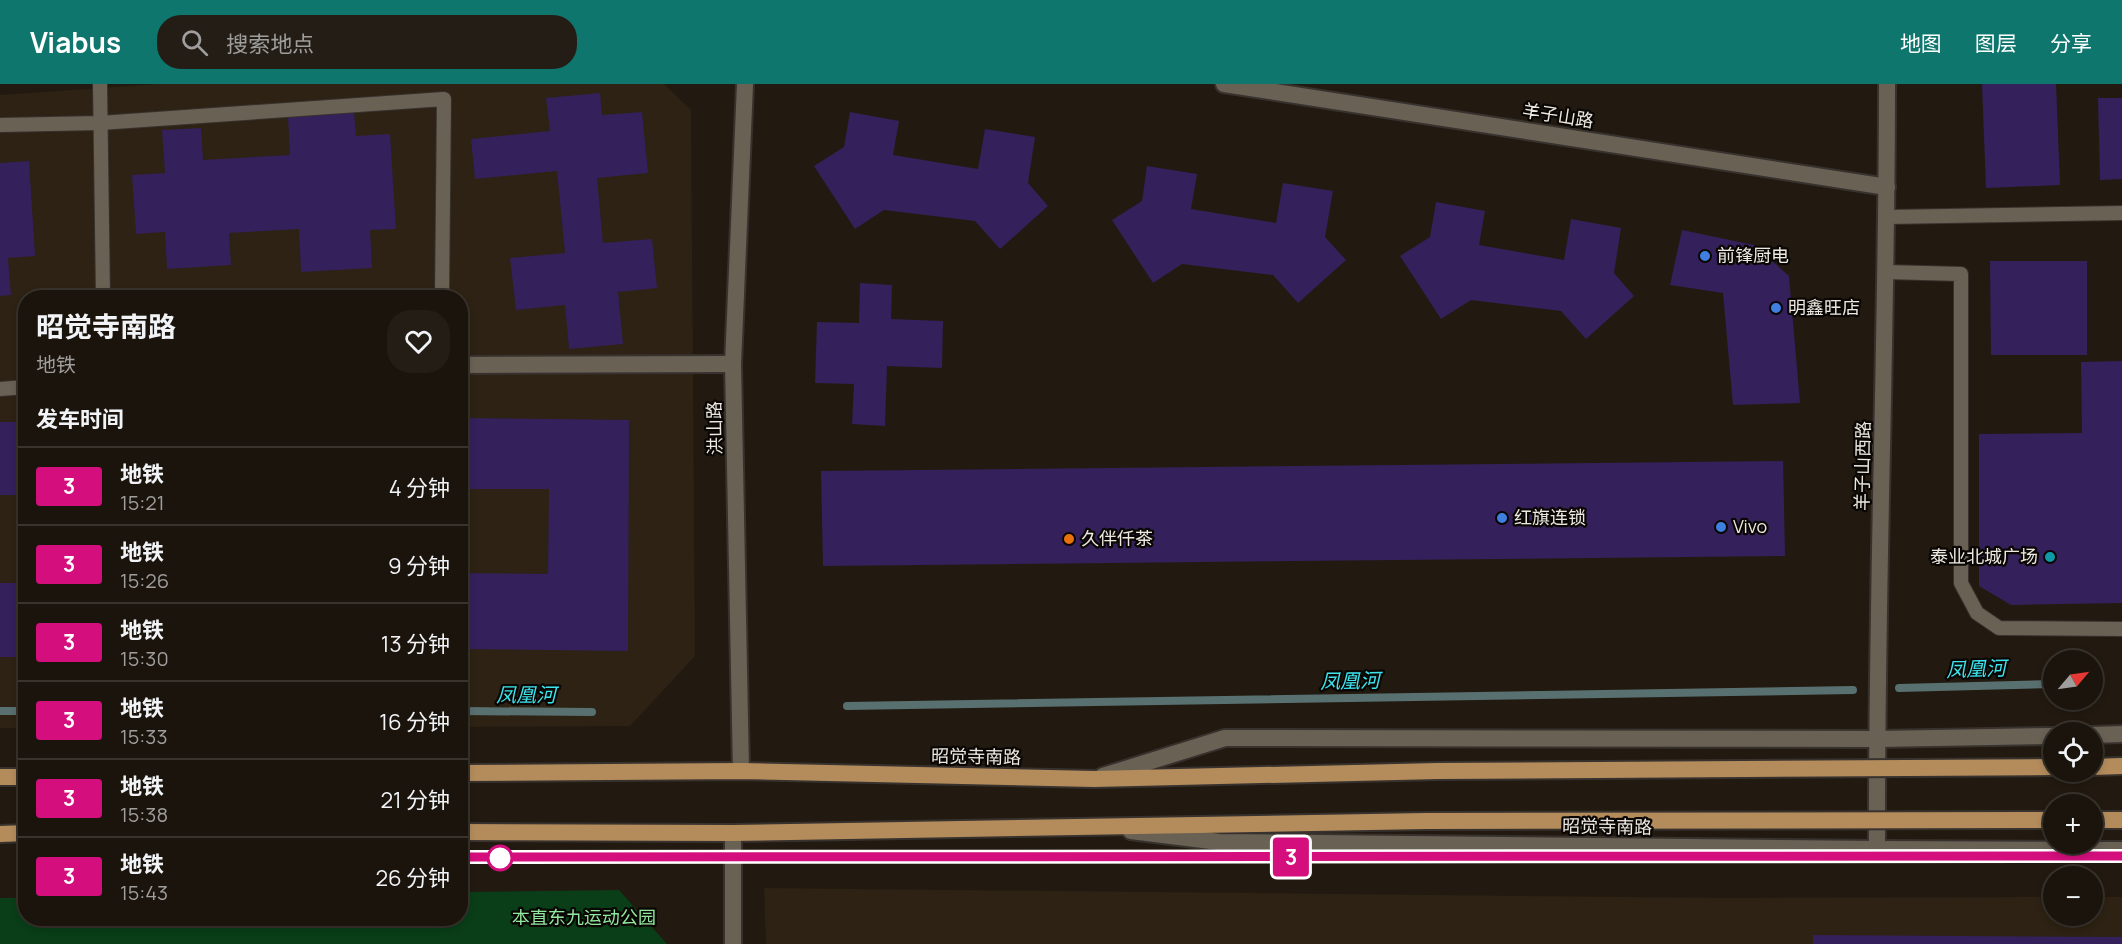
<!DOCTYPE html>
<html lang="zh">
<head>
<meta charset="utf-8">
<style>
	body { margin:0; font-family:Manrope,"Noto Sans SC",sans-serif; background:#231d15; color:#f1f3f6; height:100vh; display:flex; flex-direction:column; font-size:22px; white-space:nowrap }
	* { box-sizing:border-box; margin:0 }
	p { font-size:20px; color:#9f9e9d }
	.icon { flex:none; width:33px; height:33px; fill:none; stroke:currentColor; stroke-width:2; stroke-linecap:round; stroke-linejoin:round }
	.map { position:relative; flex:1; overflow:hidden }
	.drawer { position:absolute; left:18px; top:206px; width:450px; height:636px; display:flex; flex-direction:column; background:#1a140c; border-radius:24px; box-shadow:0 3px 9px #0003,0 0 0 2px #38332d }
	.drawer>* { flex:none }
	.badge { padding:0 12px; border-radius:4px; font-size:21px; line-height:39px }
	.needle { width:39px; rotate:61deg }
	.controls { position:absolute; left:2043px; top:566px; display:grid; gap:12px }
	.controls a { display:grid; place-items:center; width:60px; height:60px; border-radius:50%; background:#1a140c; box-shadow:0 3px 9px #0003,0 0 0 2px #38332d; font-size:30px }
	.map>.badge { position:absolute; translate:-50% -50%; box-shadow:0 0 0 3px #fff }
	h2 { padding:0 18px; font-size:22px; line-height:54px }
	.round { display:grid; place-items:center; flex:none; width:63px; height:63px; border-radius:24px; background:#231d15 }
	.head { display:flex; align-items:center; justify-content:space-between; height:102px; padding:0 18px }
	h1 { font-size:28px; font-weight:700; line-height:45px }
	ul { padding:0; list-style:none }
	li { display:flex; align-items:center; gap:18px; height:78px; padding:0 18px; border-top:2px solid #38332d }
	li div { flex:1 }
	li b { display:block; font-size:22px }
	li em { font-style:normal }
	li .badge { min-width:66px; font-weight:700; text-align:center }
	header { display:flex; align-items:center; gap:36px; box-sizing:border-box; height:84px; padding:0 30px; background:#0f766e; color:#fff }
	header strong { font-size:28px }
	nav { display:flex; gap:33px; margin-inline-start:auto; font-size:21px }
	.search { width:420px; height:54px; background:#231d15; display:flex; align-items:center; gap:15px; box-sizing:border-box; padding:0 21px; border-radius:24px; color:#9f9e9d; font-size:22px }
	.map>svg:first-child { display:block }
	.built { fill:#2d2213 }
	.green { fill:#093e18 }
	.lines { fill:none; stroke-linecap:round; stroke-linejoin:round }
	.stream { stroke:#597070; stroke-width:8 }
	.building { fill:#34205a }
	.service-casing { stroke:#38322e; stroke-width:16 }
	.minor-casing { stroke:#38322e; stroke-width:20 }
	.tertiary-casing { stroke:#38322e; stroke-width:20 }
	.primary-casing { stroke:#38322e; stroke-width:20 }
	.service { stroke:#6a6155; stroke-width:14 }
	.minor { stroke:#6a6155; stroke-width:16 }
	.tertiary { stroke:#6a6155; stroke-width:16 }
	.primary { stroke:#b48c5c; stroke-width:16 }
	.primary-bridge-casing { stroke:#38322e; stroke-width:20; stroke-linecap:butt }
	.primary-bridge { stroke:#b48c5c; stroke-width:16 }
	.line-casing { stroke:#fff; stroke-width:14 }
	.line { stroke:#d40f7d; stroke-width:9 }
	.shop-dot { fill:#3f7fe0; stroke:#090603; stroke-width:2 }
	.food-dot { fill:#e8710a; stroke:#090603; stroke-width:2 }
	.culture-dot { fill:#0f9aa8; stroke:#090603; stroke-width:2 }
	.stop-dot { fill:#fff; stroke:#d40f7d; stroke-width:3 }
	.labels { text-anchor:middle; stroke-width:4.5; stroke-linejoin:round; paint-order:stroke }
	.street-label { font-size:18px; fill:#ede8e1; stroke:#090603 }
	.poi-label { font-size:18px; fill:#ede8e1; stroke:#090603; text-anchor:start }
	.park-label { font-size:18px; fill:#91e79e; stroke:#090603 }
	.water-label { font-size:20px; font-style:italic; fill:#3de3ed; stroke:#090603 }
</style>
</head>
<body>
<header>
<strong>Viabus</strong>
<div class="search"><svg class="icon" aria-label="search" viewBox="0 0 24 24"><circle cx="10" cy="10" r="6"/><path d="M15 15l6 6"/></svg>搜索地点</div>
<nav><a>地图</a><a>图层</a><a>分享</a></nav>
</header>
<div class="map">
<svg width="2122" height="860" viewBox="0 0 2122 860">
	<rect width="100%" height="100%" fill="#221a10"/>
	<g class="built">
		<polygon points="157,0 664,0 691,26 695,572 630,642 461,643 460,213 26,213 25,644 0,644 0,11"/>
		<polygon points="764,804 1728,814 2053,813 2054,831 2092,831 2093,813 2122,813 2122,860 766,860"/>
	</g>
	<polygon class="green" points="619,806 667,860 0,860 0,814 25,814 26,834 460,834 461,808"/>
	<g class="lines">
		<g class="stream">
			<polyline points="1899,604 2054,600"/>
			<polyline points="847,622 1853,606"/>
			<polyline points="0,627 26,627"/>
			<polyline points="460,627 592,628"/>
		</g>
	</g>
	<g class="building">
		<polygon points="1982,0 2056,0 2060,101 1986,104"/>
		<polygon points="600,9 602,31 642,28 648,89 597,94 603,159 652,155 657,204 618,208 623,260 569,265 565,221 516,226 510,174 565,169 557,87 475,95 471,55 550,47 546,14"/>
		<polygon points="2098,14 2122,14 2122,95 2100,96"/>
		<polygon points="354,28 356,52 390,50 396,145 370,146 372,184 301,188 299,145 229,149 231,181 167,185 165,148 136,150 132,91 165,89 162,46 201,44 203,76 290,71 288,33"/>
		<polygon points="850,28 899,37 893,71 978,85 985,45 1035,53 1028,99 1048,122 1000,165 975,137 884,126 855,145 814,82 844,63"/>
		<polygon points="29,77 35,172 8,174 11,211 0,212 0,79"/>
		<polygon points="1147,82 1197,90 1191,125 1276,139 1283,99 1333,107 1325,153 1346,176 1298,219 1273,191 1182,180 1153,199 1112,136 1142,117"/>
		<polygon points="1436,118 1485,127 1479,161 1564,176 1571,135 1621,144 1614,189 1634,212 1586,255 1561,227 1471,216 1441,235 1400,172 1430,153"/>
		<polygon points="1682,146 1754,161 1789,192 1800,319 1733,321 1723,209 1670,201"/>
		<polygon points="1990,177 2087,177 2087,271 1991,271"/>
		<polygon points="860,199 892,201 891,235 943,237 942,284 887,282 885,342 852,340 854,300 815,299 817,238 859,239"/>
		<polygon points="2122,277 2122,519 2011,521 1979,502 1979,350 2082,349 2081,278"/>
		<polygon points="460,334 629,336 628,567 460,565 460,489 548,490 549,405 460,405"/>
		<rect x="0" y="338" width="26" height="73"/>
		<polygon points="1783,377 1785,472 823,482 821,387"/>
		<rect x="0" y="499" width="26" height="74"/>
		<polygon points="1813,851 2122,853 2122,860 1813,860"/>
	</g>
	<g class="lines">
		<defs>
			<g id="service">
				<polyline points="100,0 103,213"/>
				<polyline points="0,41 100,39 444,15 442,213"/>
				<polyline points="1887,133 2122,129"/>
				<polyline points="1886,188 1961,190 1961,499 1977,529 1999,544 2122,545"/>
				<polyline points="0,305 26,303"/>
			</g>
			<g id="minor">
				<polyline points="1224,0 1887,103"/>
				<polyline points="460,281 733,280"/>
				<polyline points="741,687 733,280 745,0"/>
				<path d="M1877,765c-1,-255 10,-510 10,-765"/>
				<polyline points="733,860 733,749"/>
			</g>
			<g id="tertiary">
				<polyline points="2092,651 2122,650"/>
				<polyline points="1103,692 1225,654 1877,655 2054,652"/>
				<polyline points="1131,747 1219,758 1877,765 2122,766"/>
			</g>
			<g id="primary">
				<polyline points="2092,683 2122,682"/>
				<polyline points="460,689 741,687 1094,695 1438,687"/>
				<polyline points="0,693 26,693"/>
				<polyline points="2092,736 2122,736"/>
				<polyline points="460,748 733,749 1427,737"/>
				<polyline points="0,750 26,749"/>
			</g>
		</defs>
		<use href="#service" class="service-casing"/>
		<use href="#minor" class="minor-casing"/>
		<use href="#tertiary" class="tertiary-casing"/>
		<use href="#primary" class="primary-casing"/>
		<use href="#service" class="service"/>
		<use href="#minor" class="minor"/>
		<use href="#tertiary" class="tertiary"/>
		<use href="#primary" class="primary"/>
		<defs>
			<g id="primary-bridge">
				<polyline points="1438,687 2054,683"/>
				<polyline points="1427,737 2054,736"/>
			</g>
		</defs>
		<use href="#primary-bridge" class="primary-bridge-casing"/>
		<use href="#primary-bridge" class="primary-bridge"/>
	</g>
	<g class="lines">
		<defs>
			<polyline id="line" points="460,773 2122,772"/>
		</defs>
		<use href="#line" class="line-casing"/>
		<use href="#line" class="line"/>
	</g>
	<g class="shop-dot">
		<circle cx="1705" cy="172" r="6"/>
		<circle cx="1776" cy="224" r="6"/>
		<circle cx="1502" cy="434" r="6"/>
		<circle cx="1721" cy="443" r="6"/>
	</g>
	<circle class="food-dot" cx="1069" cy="455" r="6"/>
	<circle class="culture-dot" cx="2050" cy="473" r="6"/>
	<circle class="stop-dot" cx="500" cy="774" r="12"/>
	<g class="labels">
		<g class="street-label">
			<text transform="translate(1558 32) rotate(9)" y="6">羊子山路</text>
			<text transform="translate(715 344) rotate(-91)" y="6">洪山路</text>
			<text transform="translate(1863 382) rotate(-89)" y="6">羊子山西路</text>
			<text transform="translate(976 673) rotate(1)" y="6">昭觉寺南路</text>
			<text transform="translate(1607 743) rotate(1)" y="6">昭觉寺南路</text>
		</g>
		<g class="poi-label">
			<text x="1717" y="178">前锋厨电</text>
			<text x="1788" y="230">明鑫旺店</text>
			<text x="1514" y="440">红旗连锁</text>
			<text x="1733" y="449">Vivo</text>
			<text x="1081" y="461">久伴仟茶</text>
			<text x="2038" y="479" text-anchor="end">泰业北城广场</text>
		</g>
		<g class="park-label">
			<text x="584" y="840">本直东九运动公园</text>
		</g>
		<g class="water-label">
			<text transform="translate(1976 585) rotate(-2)" y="7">凤凰河</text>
			<text transform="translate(1350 597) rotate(-1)" y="7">凤凰河</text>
			<text x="526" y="618">凤凰河</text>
		</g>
	</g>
</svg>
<div class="controls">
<a><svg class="needle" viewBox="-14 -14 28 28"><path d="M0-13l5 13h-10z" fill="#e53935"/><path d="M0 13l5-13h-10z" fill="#9f9e9d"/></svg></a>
<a><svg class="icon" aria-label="locate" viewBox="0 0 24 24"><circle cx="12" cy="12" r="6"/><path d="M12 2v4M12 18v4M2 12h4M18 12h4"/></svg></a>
<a>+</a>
<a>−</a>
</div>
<b class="badge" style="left:1291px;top:773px;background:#d40f7d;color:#fff">3</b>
<section class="drawer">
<div class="head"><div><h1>昭觉寺南路</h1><p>地铁</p></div><a class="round"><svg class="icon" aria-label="heart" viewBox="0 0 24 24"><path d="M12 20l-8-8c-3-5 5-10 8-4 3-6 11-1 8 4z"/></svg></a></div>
<h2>发车时间</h2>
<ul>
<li><span class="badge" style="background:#d40f7d;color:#fff">3</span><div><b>地铁</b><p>15:21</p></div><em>4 分钟</em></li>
<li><span class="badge" style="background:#d40f7d;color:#fff">3</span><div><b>地铁</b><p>15:26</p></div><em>9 分钟</em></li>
<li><span class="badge" style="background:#d40f7d;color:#fff">3</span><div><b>地铁</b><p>15:30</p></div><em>13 分钟</em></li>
<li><span class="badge" style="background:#d40f7d;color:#fff">3</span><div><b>地铁</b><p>15:33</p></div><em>16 分钟</em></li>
<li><span class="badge" style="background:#d40f7d;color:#fff">3</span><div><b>地铁</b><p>15:38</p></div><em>21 分钟</em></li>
<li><span class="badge" style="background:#d40f7d;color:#fff">3</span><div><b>地铁</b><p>15:43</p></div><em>26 分钟</em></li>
</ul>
</section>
</div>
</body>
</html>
